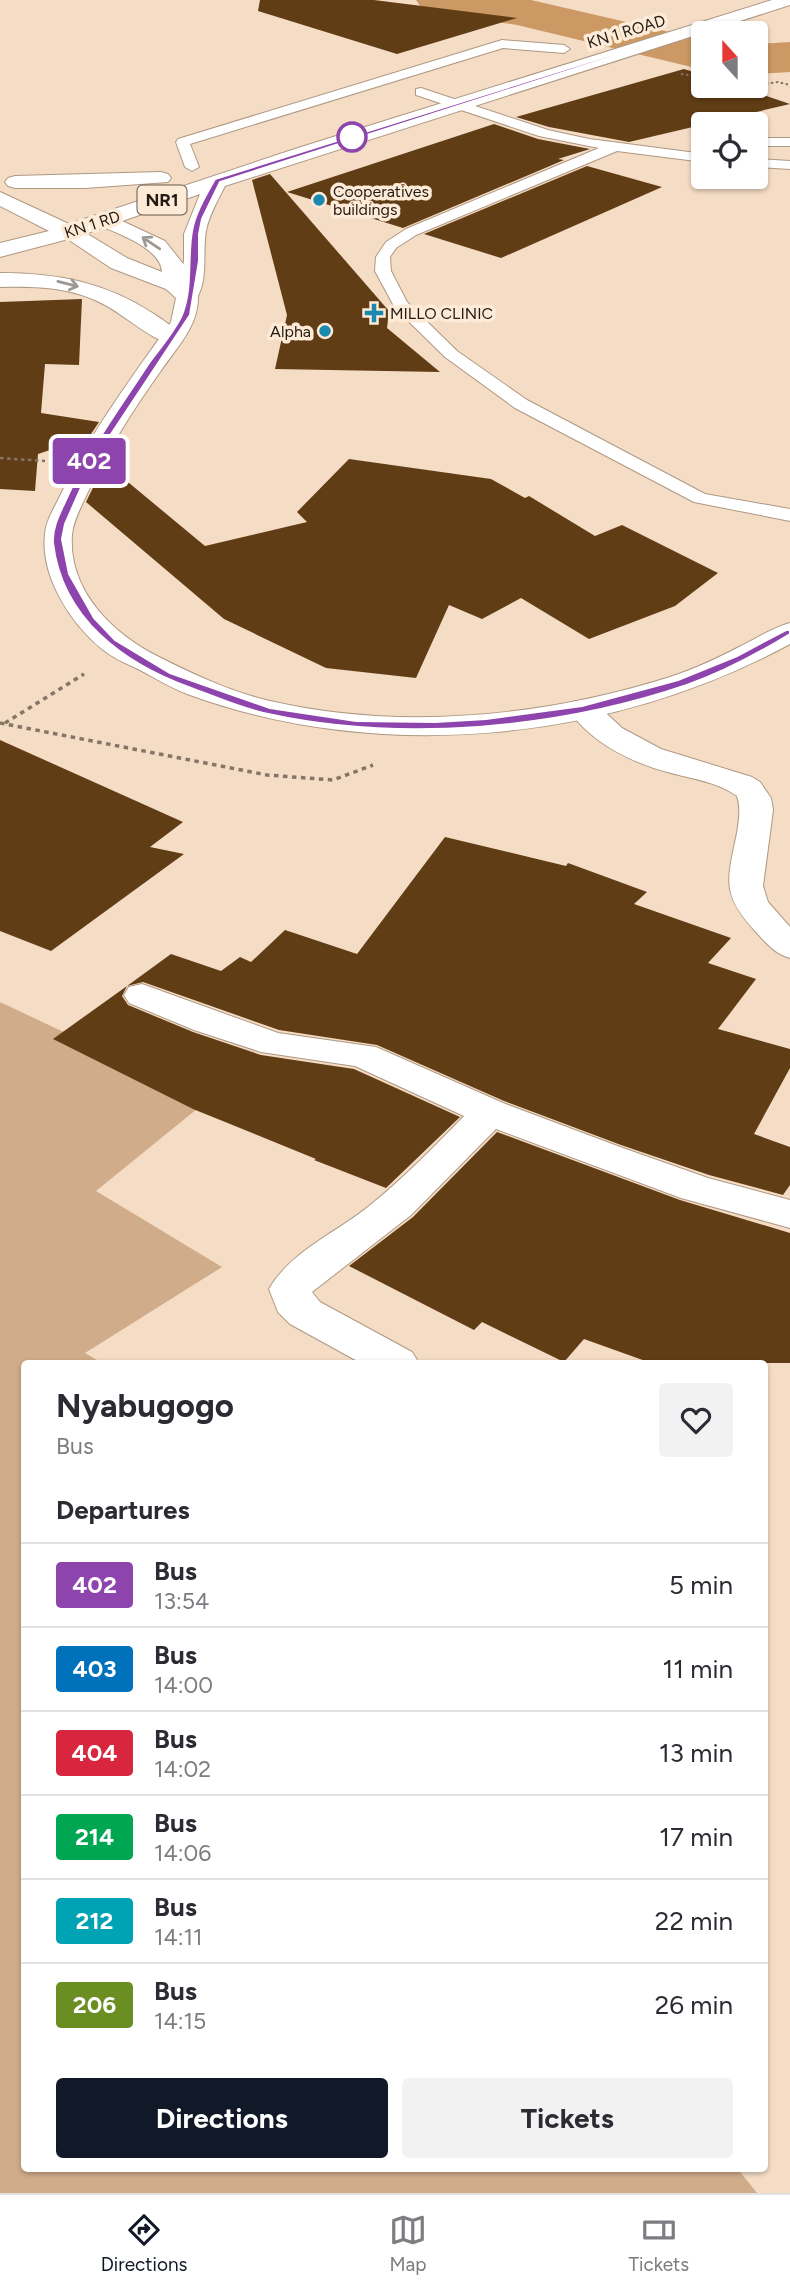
<!DOCTYPE html>
<html lang="en">
<head>
<meta charset="utf-8">
<style>
	body { margin:0; font-family:Figtree,sans-serif; background:#f2f2f3; color:#2b2b33; height:100vh; display:flex; flex-direction:column; font-size:26px; white-space:nowrap }
	* { box-sizing:border-box; margin:0 }
	p { font-size:23px; color:#7c7c81 }
	.icon { flex:none; width:38px; height:38px; fill:none; stroke:currentColor; stroke-width:2; stroke-linecap:round; stroke-linejoin:round }
	.map { position:relative; flex:1; overflow:hidden }
	.details { position:absolute; left:21px; top:1360px; width:747px; height:812px; display:flex; flex-direction:column; background:#fff; border-radius:7px; box-shadow:0 2px 5px #0004 }
	.details>* { flex:none }
	.badge { padding:0 14px; border-radius:5px; font-size:24px; line-height:46px }
	.needle { width:46px; rotate:339deg }
	.tools { position:absolute; left:691px; top:21px; display:grid; gap:14px }
	.tools a { display:grid; place-items:center; width:77px; height:77px; border-radius:7px; background:#fff; box-shadow:0 2px 5px #0004; font-size:35px }
	.map>.badge { position:absolute; translate:-50% -50%; box-shadow:0 0 0 4px #fff }
	h2 { padding:0 35px; font-size:26px; line-height:63px }
	.round { display:grid; place-items:center; flex:none; width:74px; height:74px; border-radius:7px; background:#f2f2f3 }
	.head { display:flex; align-items:center; justify-content:space-between; height:119px; padding:0 35px }
	h1 { font-size:33px; font-weight:700; line-height:52px }
	.button { display:flex; gap:14px; margin-top:auto; padding:14px 35px }
	.button a { flex:1; height:80px; border-radius:7px; background:#111827; color:#fff; font-size:28px; font-weight:700; line-height:80px; text-align:center }
	.button a+a { background:#f2f2f3; color:#2b2b33 }
	ul { padding:0; list-style:none }
	li { display:flex; align-items:center; gap:21px; height:84px; padding:0 35px; border-top:2px solid #e1e1e2 }
	li div { flex:1 }
	li b { display:block; font-size:26px }
	li em { font-style:normal }
	li .badge { min-width:77px; font-weight:700; text-align:center }
	.tabs { display:flex; justify-content:space-around; align-items:center; height:98px; border-top:2px solid #e1e1e2; background:#fff; font-size:19px; color:#7c7c81 }
	.tabs a { display:grid; justify-items:center; gap:4px }
	.tabs .current { color:#111827 }
	.map>svg:first-child { display:block }
	.green { fill:#d1ac8a }
	.lines { fill:none; stroke-linecap:round; stroke-linejoin:round }
	.river { fill:#cc9864; fill-rule:evenodd }
	.building { fill:#613d15 }
	.lane-casing { stroke:#ae9882; stroke-width:2 }
	.street-casing { stroke:#ae9882; stroke-width:2 }
	.secondary-casing { stroke:#ae9882; stroke-width:2 }
	.highway-casing { stroke:#ae9882; stroke-width:2 }
	.path-far2 { stroke:#857566; stroke-width:2; stroke-dasharray:2.5 2.5; stroke-linecap:butt }
	.path-far1 { stroke:#857566; stroke-width:2.5; stroke-dasharray:3.5 3.5; stroke-linecap:butt }
	.path { stroke:#857566; stroke-width:3.5; stroke-dasharray:4.5 4.5; stroke-linecap:butt }
	.lane { fill:#fff; fill-rule:evenodd }
	.street { fill:#fff; fill-rule:evenodd }
	.secondary { fill:#fff; fill-rule:evenodd }
	.highway { fill:#fff; fill-rule:evenodd }
	.oneway { stroke:#9c9894 }
	.line { fill:#8e44ad; stroke:#fff; stroke-width:2 }
	.stop-dot { fill:#fff; stroke:#8e44ad; stroke-width:3.5 }
	.poi-dot { fill:#1a88af; stroke:#fdead7; stroke-width:2.5 }
	.labels { text-anchor:middle; stroke-width:7; stroke-linejoin:round; paint-order:stroke }
	.far-street-label { font-size:16px; fill:#231a12; stroke:#fdead7 }
	.far-poi-label { font-size:16px; fill:#231a12; stroke:#fdead7; text-anchor:start }
	.shield { fill:#fdead7; stroke:#64584d; stroke-width:2 }
	.shield-label { font-size:18px; font-weight:bold; fill:#231a12 }
</style>
</head>
<body>
<div class="map">
<svg width="790" height="2193" viewBox="0 0 790 2193">
	<rect width="100%" height="100%" fill="#f4dcc5"/>
	<polygon class="green" points="0,1002 208,1100 96,1191 222,1267 85,1353 102,1363 24,1363 24,2168 737,2168 757,2193 0,2193"/>
	<g class="lines">
		<g class="river">
			<polygon points="416,0 531,0 704,40 704,70 517,25 423,10"/>
			<polygon points="790,42 790,72 756,74 756,44"/>
		</g>
	</g>
	<g class="building">
		<polygon points="260,0 374,0 517,18 397,54 258,11"/>
		<polygon points="684,69 704,75 704,86 737,86 790,104 629,142 549,127 516,117"/>
		<polygon points="494,124 538,139 590,149 558,159 564,160 403,228 287,192"/>
		<polygon points="587,166 662,187 501,258 424,234"/>
		<polygon points="270,174 389,311 387,328 440,372 275,369 287,315 252,180"/>
		<polygon points="82,299 79,365 45,364 41,413 99,422 89,437 38,454 35,491 0,489 0,302"/>
		<polygon points="349,459 491,479 525,498 529,496 595,536 622,525 718,573 675,606 589,639 521,598 482,619 449,605 416,678 326,668 224,619 86,502 105,463 205,546 307,522 297,512"/>
		<polygon points="0,740 183,822 150,847 184,854 51,951 0,931"/>
		<polygon points="445,837 566,866 568,863 647,892 634,904 731,938 708,963 756,979 718,1029 790,1049 790,1068 754,1134 790,1147 790,1185 783,1195 709,1175 621,1145 504,1101 377,1045 279,1030 143,982 127,986 171,954 221,971 240,957 251,962 285,930 357,954"/>
		<polygon points="127,986 122,996 128,1005 193,1032 261,1055 354,1069 460,1117 386,1188 314,1160 316,1159 193,1109 53,1039"/>
		<polygon points="497,1132 680,1200 790,1233 790,1363 651,1363 584,1339 564,1362 482,1322 474,1330 349,1266 413,1217"/>
	</g>
	<g class="lines">
		<defs>
			<g id="lane">
				<polygon points="502,40 564,45 570,49 564,53 503,48 190,144 199,167 192,171 185,167 176,142 178,139"/>
				<polygon points="421,88 548,130 589,139 704,154 704,162 617,151 416,235 396,248 390,257 391,271 407,302 457,351 527,400 705,494 790,509 790,521 694,502 515,408 445,357 395,308 375,271 376,257 386,242 406,229 599,148 539,136 416,95 416,89"/>
				<rect x="756" y="138" width="34" height="8"/>
				<polygon points="756,159 790,161 790,169 756,167"/>
			</g>
			<g id="street">
				<path d="M583,700l11,2 28,26 39,21 91,28 8,5 11,16 2,12 -10,76 5,16 22,25v31c-15,-4 -23,-14 -34,-26 -35,-38 -29,-51 -19,-99 2,-13 4,-25 0,-37 -20,-14 -43,-17 -66,-23 -39,-10 -80,-30 -103,-64l4,-7z"/>
				<path d="M142,984l136,49 98,14 127,56 117,44 88,31 82,22v28l-109,-30 -185,-69 -85,86 -99,77 8,10 92,50 7,11h-58l-71,-39 -12,-12 -9,-23c22,-38 67,-56 100,-83 34,-27 65,-59 95,-90l-109,-50 -94,-14 -67,-22 -65,-27 -5,-8 5,-8z"/>
			</g>
			<path id="secondary" d="M107,214l58,27 19,24 1,17 13,14c1,30 -22,52 -38,76 -28,39 -53,79 -73,122 -6,13 -14,27 -15,41 -4,56 41,99 87,122 36,18 72,35 111,44 131,30 273,16 400,-24 25,-8 48,-19 71,-31 16,-8 31,-18 49,-23v21c-179,97 -407,121 -600,51 -18,-6 -36,-18 -54,-27 -12,-5 -24,-11 -34,-19 -31,-25 -62,-73 -57,-115 1,-14 10,-27 16,-40 30,-62 71,-117 110,-172l5,-24 -10,-9 -55,-21 -54,-36 3,-5h16l51,31 35,14c-1,-24 -44,-38 -63,-47l-3,-5 3,-5z"/>
			<g id="highway">
				<path d="M772,0h18v5l-565,181c-7,14 -16,29 -19,45 -4,23 3,50 -11,70h-16l-3,-5 8,-35v-27l16,-40 -124,43 -76,20v-14l49,-12 -49,-25v-14l69,32 232,-77z"/>
				<polygon points="161,172 168,174 171,178 168,182 85,188 15,188 8,186 5,182 8,178 15,176"/>
				<path d="M0,273c57,0 105,9 154,41 10,7 22,14 29,24l-4,5c-20,5 -54,-28 -74,-38 -33,-18 -68,-19 -105,-18z"/>
			</g>
		</defs>
		<use href="#lane" class="lane-casing"/>
		<use href="#street" class="street-casing"/>
		<use href="#secondary" class="secondary-casing"/>
		<use href="#highway" class="highway-casing"/>
		<g class="path-far2">
			<polyline points="681,74 704,77"/>
			<polyline points="756,85 778,82 790,85"/>
		</g>
		<polyline class="path-far1" points="0,458 45,461"/>
		<g class="path">
			<polyline points="0,723 267,775 333,780 373,765"/>
			<polyline points="5,723 84,674"/>
		</g>
		<use href="#lane" class="lane"/>
		<use href="#street" class="street"/>
		<use href="#secondary" class="secondary"/>
		<use href="#highway" class="highway"/>
	</g>
	<defs><path id="oneway-shaft" d="M-6 0H5M1.5-3L5.5 0L1.5 3" fill="none" stroke-width="1.6" stroke-linecap="round" stroke-linejoin="round" transform="scale(1.75)"/></defs>
	<g class="oneway">
		<use href="#oneway-shaft" transform="translate(151 243) rotate(-146)"/>
		<use href="#oneway-shaft" transform="translate(68 284) rotate(14)"/>
	</g>
	<path class="line" d="M787,0h3l-570,182 -18,37 -3,15v27l-9,54 -98,148 -27,61 -3,15 7,35 25,44 21,22 55,33 100,35 86,13 79,1 51,-3 96,-13 96,-26 59,-24 49,-26h4v4c-31,19 -66,38 -103,51 -129,44 -286,58 -419,29 -26,-5 -52,-17 -77,-26 -67,-24 -129,-69 -138,-145 -1,-15 6,-28 12,-41 22,-50 54,-93 84,-139 11,-15 24,-30 32,-46 12,-26 6,-59 11,-86 3,-18 14,-36 23,-52z"/>
	<circle class="stop-dot" cx="352" cy="137" r="14"/>
	<g class="poi-dot">
		<circle cx="319" cy="200" r="7"/>
		<path d="M370.5 302.5h7v7h7v7h-7v7h-7v-7h-7v-7h7z"/>
		<circle cx="325" cy="331" r="7"/>
	</g>
	<g class="labels">
		<g class="far-street-label">
			<text transform="translate(626 31) rotate(-17)" y="6">KN 1 ROAD</text>
			<text transform="translate(92 224) rotate(-18)" y="6">KN 1 RD</text>
		</g>
		<g class="far-poi-label">
			<text x="333" y="197">Cooperatives<tspan x="333" dy="18">buildings</tspan></text>
			<text x="390" y="319">MILLO CLINIC</text>
			<text x="311" y="337" text-anchor="end">Alpha</text>
		</g>
		<rect class="shield" x="137.5" y="185.5" width="49" height="29" rx="5"/>
		<g class="shield-label">
			<text x="162" y="206">NR1</text>
		</g>
	</g>
</svg>
<div class="tools">
<a><svg class="needle" viewBox="-14 -14 28 28"><path d="M0-13l5 13h-10z" fill="#e53935"/><path d="M0 13l5-13h-10z" fill="#7c7c81"/></svg></a>
<a><svg class="icon" aria-label="locate" viewBox="0 0 24 24"><circle cx="12" cy="12" r="6"/><path d="M12 2v4M12 18v4M2 12h4M18 12h4"/></svg></a>
</div>
<b class="badge" style="left:89px;top:461px;background:#8e44ad;color:#fff">402</b>
<section class="details">
<div class="head"><div><h1>Nyabugogo</h1><p>Bus</p></div><a class="round"><svg class="icon" aria-label="heart" viewBox="0 0 24 24"><path d="M12 20l-8-8c-3-5 5-10 8-4 3-6 11-1 8 4z"/></svg></a></div>
<h2>Departures</h2>
<ul>
<li><span class="badge" style="background:#8e44ad;color:#fff">402</span><div><b>Bus</b><p>13:54</p></div><em>5 min</em></li>
<li><span class="badge" style="background:#0072bc;color:#fff">403</span><div><b>Bus</b><p>14:00</p></div><em>11 min</em></li>
<li><span class="badge" style="background:#d7263d;color:#fff">404</span><div><b>Bus</b><p>14:02</p></div><em>13 min</em></li>
<li><span class="badge" style="background:#00a651;color:#fff">214</span><div><b>Bus</b><p>14:06</p></div><em>17 min</em></li>
<li><span class="badge" style="background:#00a3b4;color:#fff">212</span><div><b>Bus</b><p>14:11</p></div><em>22 min</em></li>
<li><span class="badge" style="background:#6b8e23;color:#fff">206</span><div><b>Bus</b><p>14:15</p></div><em>26 min</em></li>
</ul>
<div class="button"><a>Directions</a><a>Tickets</a></div>
</section>
</div>
<nav class="tabs">
<a class="current"><svg class="icon" aria-label="directions" viewBox="0 0 24 24"><path d="M12 3l9 9-9 9-9-9zM9 14v-3h6M13 9l2 2-2 2"/></svg>Directions</a>
<a><svg class="icon" aria-label="map" viewBox="0 0 24 24"><path d="M3 6l6-2 6 2 6-2v14l-6 2-6-2-6 2zM9 4v14M15 6v14"/></svg>Map</a>
<a><svg class="icon" aria-label="tickets" viewBox="0 0 24 24"><path d="M3 7h18v10H3zM15 7v10"/></svg>Tickets</a>
</nav>
</body>
</html>
